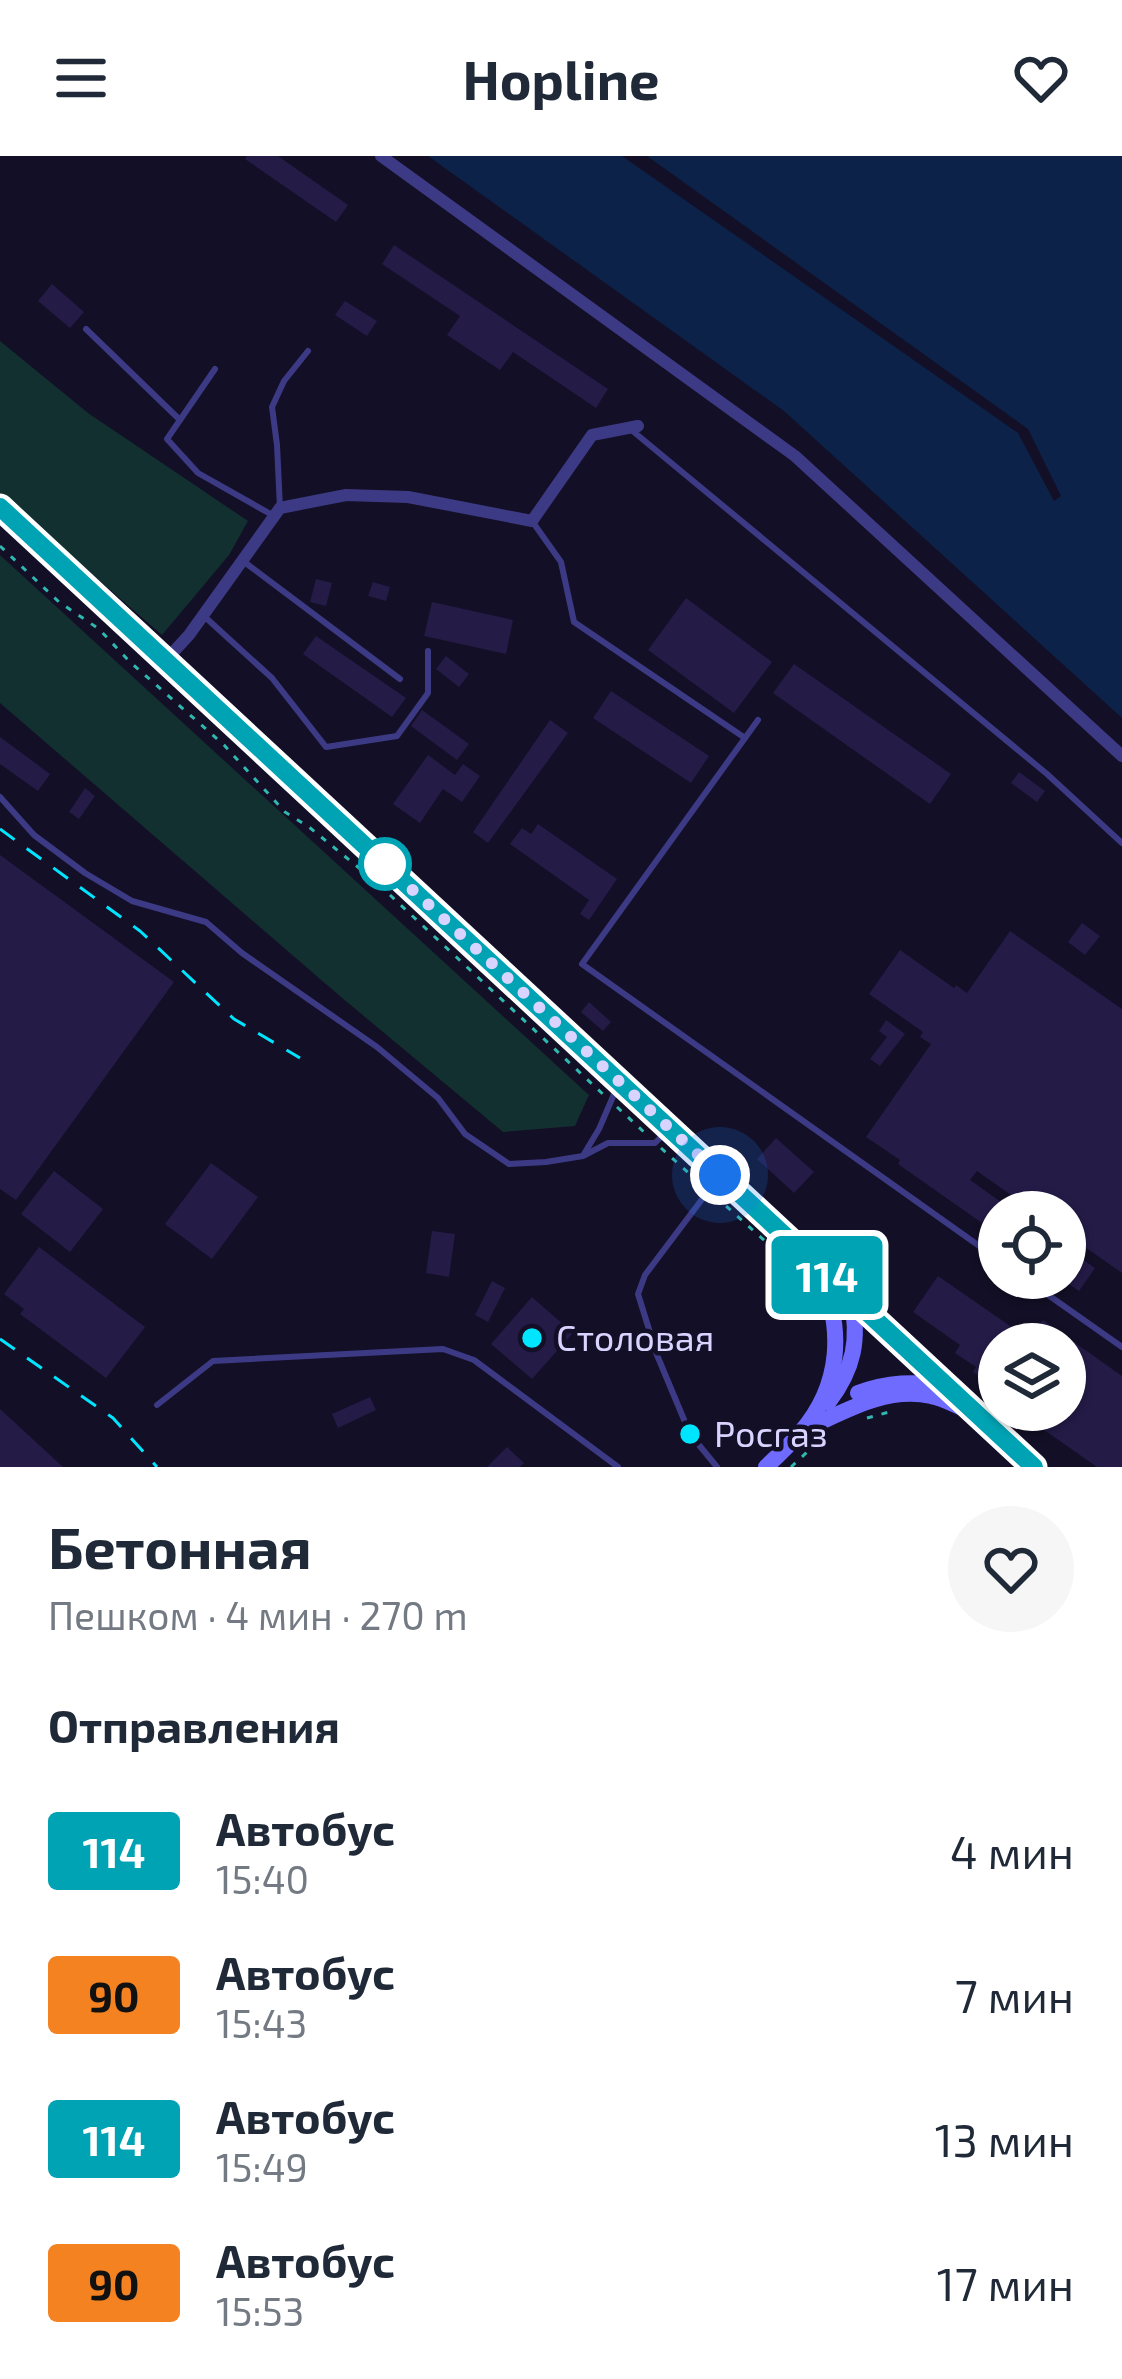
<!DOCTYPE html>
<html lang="ru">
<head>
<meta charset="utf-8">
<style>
	body { margin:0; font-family:"Exo 2",sans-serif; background:#f6f6f7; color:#1f2937; height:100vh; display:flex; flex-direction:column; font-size:45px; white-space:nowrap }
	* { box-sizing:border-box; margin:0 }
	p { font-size:39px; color:#747a83 }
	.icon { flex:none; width:66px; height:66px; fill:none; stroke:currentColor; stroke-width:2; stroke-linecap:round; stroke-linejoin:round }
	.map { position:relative; height:1311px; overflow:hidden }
	.drawer { display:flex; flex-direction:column; background:#fff; flex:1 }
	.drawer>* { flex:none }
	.badge { padding:0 24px; border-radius:9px; font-size:42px; line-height:78px }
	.controls { position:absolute; left:978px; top:1035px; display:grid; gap:24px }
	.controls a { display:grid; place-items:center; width:108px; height:108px; border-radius:50%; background:#fff; box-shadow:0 3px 9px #0004; font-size:60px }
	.you { position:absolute; width:60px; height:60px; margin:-30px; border:9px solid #fff; border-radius:50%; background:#1a73e8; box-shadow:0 0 0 18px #1a73e833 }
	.map>.badge { position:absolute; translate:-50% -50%; box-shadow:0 0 0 6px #fff }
	h2 { padding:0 48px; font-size:45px; line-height:108px }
	.round { display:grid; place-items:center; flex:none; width:126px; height:126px; border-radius:63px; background:#f6f6f7 }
	.head { display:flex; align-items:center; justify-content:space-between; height:204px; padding:0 48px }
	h1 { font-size:57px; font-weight:700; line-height:90px }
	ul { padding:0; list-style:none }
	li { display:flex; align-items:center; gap:36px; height:144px; padding:0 48px }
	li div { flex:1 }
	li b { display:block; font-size:45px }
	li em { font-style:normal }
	li .badge { min-width:132px; font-weight:700; text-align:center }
	header { display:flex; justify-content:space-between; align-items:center; height:156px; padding:0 48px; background:#fff; font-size:54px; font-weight:700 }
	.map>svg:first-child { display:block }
	.green { fill:#12302f }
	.water { fill:#0c2248 }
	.building { fill:#241b47 }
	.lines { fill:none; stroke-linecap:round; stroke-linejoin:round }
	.path { stroke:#2fb8b0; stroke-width:3; stroke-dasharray:6 9; stroke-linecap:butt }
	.lane { stroke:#3d3a85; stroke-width:6 }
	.street { stroke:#3d3a85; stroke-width:12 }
	.secondary { stroke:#6f6bff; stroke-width:16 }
	.rail { stroke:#00e5ff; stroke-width:3; stroke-dasharray:18 15; stroke-linecap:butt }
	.line-casing { stroke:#fff; stroke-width:27 }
	.line { stroke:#00a3b4; stroke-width:18 }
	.walk { stroke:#d9d4ff; stroke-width:12; stroke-dasharray:0 21.6 }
	.stop-dot { fill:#fff; stroke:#00a3b4; stroke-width:6 }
	.poi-dot { fill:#00e5ff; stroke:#130f26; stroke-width:4.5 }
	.labels { text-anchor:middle; stroke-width:9; stroke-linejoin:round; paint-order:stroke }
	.poi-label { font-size:36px; fill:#d9d4ff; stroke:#130f26; text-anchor:start }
</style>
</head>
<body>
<header><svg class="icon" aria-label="menu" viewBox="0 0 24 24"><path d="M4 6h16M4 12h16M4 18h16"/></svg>Hopline<svg class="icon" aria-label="heart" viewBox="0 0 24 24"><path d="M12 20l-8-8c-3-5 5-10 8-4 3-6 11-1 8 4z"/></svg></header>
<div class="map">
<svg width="1122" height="1311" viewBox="0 0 1122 1311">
	<rect width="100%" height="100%" fill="#130f26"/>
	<g class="green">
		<polygon points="0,185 88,257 248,365 229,399 162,479 0,338"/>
		<polygon points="0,399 589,939 575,970 503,976 341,841 0,547"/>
	</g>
	<polygon class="water" points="428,0 622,0 1018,277 1054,345 1061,340 1028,273 647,0 1122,0 1122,562 784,255"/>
	<g class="building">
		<polygon points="247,0 278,0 348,49 336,66 245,3"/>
		<polygon points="394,89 608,233 596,252 513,196 500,214 447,179 460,160 382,108"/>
		<polygon points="52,128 84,156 70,172 38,145"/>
		<polygon points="345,145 377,165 367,180 335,159"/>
		<polygon points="316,423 332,427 326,450 310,446"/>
		<polygon points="373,426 390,431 386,445 368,440"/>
		<polygon points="686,442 772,506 734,557 648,494"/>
		<polygon points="432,446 513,464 506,498 424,480"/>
		<polygon points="316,480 406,542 392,561 303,498"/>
		<polygon points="446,500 469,518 459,531 436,513"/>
		<polygon points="794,508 951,618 930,648 773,537"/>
		<polygon points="611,535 709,600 691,627 593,562"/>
		<polygon points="422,554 469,588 457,604 411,570"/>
		<polygon points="550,564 568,577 488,687 473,676"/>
		<polygon points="0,581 50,618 38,635 0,608"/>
		<polygon points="428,599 455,619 463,608 480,620 462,646 443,633 420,667 393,648"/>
		<polygon points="1019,616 1045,635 1037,646 1011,627"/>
		<polygon points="85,632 95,640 79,663 69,656"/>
		<polygon points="538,668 617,723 589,764 580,758 589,744 510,688 522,672 531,678"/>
		<polygon points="0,699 174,826 16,1044 0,1033"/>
		<polygon points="1082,767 1100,780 1085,799 1068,786"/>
		<polygon points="1010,775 1122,853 1122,1117 1065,1077 1065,1056 1035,1056 977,1015 970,1024 1015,1056 999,1056 999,1079 898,1008 900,1004 866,981 931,888 920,881 923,876 869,838 900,794 954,832 956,829 967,837"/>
		<polygon points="589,846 611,866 603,875 581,856"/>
		<polygon points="886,864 905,878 880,910 870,903 887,881 879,875"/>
		<polygon points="776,982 814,1016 794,1037 757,1003"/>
		<polygon points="211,1007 258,1041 212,1103 165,1068"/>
		<polygon points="54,1015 103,1053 70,1096 21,1058"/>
		<polygon points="432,1075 455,1078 449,1121 426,1117"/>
		<polygon points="39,1091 145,1171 106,1222 20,1158 24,1153 4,1138"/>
		<polygon points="1065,1091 1095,1112 1079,1135 1060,1122 1065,1122"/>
		<polygon points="938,1120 1029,1183 1043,1164 1122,1220 1122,1311 1097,1311 1027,1262 1033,1254 1065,1254 1065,1188 999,1188 999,1234 973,1216 976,1211 955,1197 960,1189 913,1156"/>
		<polygon points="492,1125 505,1132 488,1166 475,1159"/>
		<polygon points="532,1141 573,1177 532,1223 491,1188"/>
		<polygon points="370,1241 376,1254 338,1272 332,1258"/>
		<polygon points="0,1253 63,1311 0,1311"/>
		<polygon points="507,1291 524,1307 520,1311 487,1311"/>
	</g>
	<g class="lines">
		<g class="path">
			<polyline points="0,390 59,446 99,473 129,505 224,589 285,656 309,671 375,725 606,941"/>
			<polyline points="617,951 645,977"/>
			<polyline points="661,992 703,1030"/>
			<polyline points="715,1040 806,1122"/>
			<polyline points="867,1262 893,1255"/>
			<polyline points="791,1311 820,1284"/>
		</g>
		<g class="lane">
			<polyline points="86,173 180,264"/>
			<polyline points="215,213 167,283 198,317 274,360"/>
			<polyline points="629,272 1047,618 1122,687"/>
			<polyline points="280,352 277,289 272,251 284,225 308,195"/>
			<polyline points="532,365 561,406 574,466 745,582"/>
			<polyline points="243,405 400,523"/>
			<polyline points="205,461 272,522 326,591 397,580 428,537 428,495"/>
			<polyline points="758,564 582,808 999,1104"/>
			<polyline points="0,641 34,679 85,717 132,745 206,766 242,797 377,891 438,942 465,978 509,1008 546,1006 583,1000 608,987 655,987 667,975"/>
			<polyline points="584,998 599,973 618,929"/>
			<polyline points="1024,1122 1122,1191"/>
			<polyline points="157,1249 213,1205 443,1193 474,1204 618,1311"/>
			<polyline points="717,1311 690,1278 657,1199 638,1138 645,1119 718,1022"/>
		</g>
		<g class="street">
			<polyline points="381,0 795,300 1122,600"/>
			<polyline points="166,504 189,479 280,352 346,339 408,341 532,365 592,279 638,270"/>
		</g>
		<g class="secondary">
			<polyline points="0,351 1034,1311"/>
			<path d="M858,1237c30,-11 56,-12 87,-7"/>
			<path d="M828,1247c26,-34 32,-64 23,-105"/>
			<path d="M804,1274c39,-18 82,-44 127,-34 12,2 24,9 36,14"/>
			<path d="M766,1311c11,-11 24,-22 34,-34 42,-48 44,-106 19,-162"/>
		</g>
		<g class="rail">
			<polyline points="0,673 140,775 234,863 300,902"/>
			<polyline points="0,1183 113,1262 157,1311"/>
		</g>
	</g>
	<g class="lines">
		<defs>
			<polyline id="line" points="0,351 1034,1311"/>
		</defs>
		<use href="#line" class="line-casing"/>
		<use href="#line" class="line"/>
		<polyline class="walk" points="385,708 375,699 720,1019"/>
	</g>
	<circle class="stop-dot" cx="385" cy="708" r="24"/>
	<g class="poi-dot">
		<circle cx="532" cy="1182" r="12"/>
		<circle cx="690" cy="1278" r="12"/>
	</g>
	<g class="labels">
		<g class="poi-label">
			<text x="556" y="1195">Столовая</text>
			<text x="714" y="1291">Росгаз</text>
		</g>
	</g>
</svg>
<div class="controls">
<a><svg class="icon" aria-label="locate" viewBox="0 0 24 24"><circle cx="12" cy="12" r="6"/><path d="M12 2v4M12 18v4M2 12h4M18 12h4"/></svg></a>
<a><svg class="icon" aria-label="layers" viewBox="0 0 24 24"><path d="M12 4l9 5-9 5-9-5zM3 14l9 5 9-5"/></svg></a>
</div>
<div class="you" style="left:720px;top:1019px"></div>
<b class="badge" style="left:827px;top:1119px;background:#00a3b4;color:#fff">114</b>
</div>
<section class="drawer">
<div class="head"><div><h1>Бетонная</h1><p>Пешком · 4 мин · 270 m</p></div><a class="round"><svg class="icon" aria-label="heart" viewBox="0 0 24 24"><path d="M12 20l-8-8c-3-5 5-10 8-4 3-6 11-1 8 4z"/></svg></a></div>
<h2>Отправления</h2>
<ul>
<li><span class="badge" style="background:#00a3b4;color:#fff">114</span><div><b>Автобус</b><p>15:40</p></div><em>4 мин</em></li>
<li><span class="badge" style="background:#f58220;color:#111">90</span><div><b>Автобус</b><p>15:43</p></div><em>7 мин</em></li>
<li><span class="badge" style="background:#00a3b4;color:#fff">114</span><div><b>Автобус</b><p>15:49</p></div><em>13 мин</em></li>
<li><span class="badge" style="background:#f58220;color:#111">90</span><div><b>Автобус</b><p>15:53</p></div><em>17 мин</em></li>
</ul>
</section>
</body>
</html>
